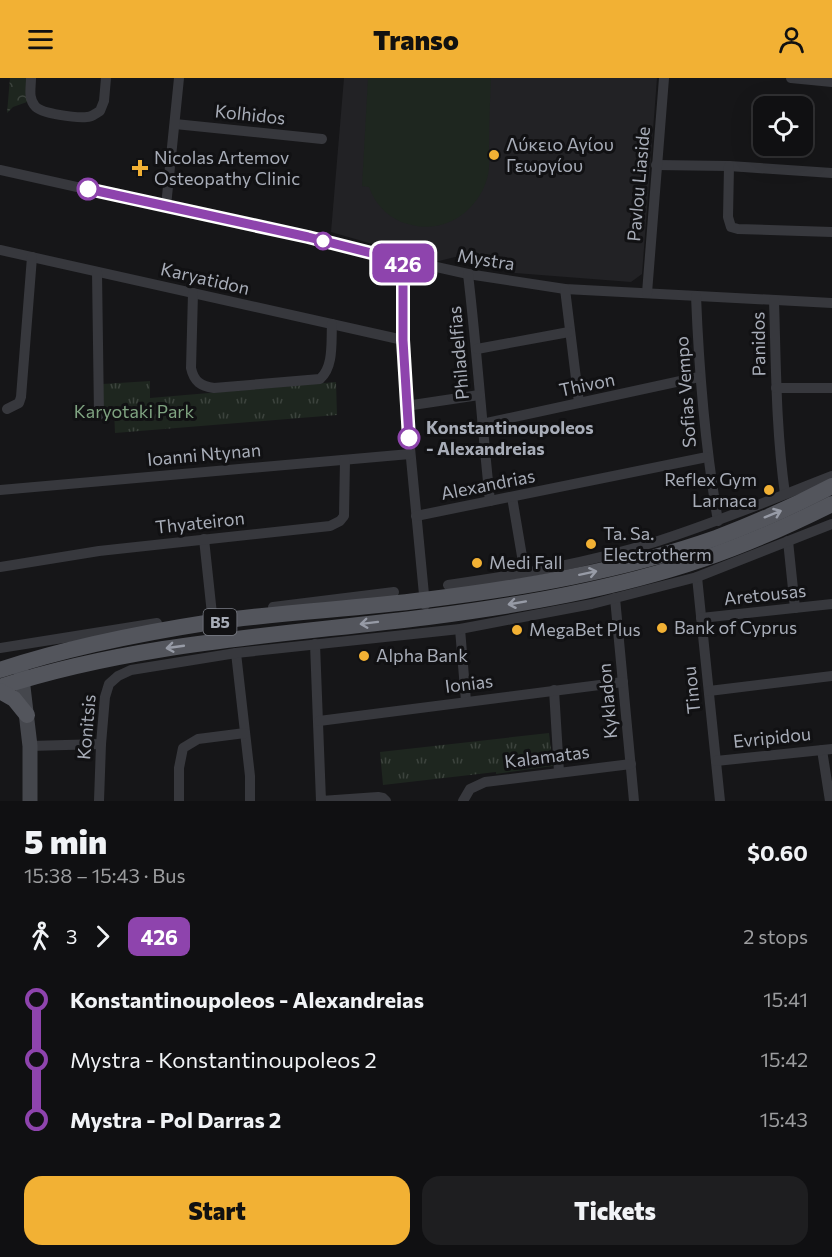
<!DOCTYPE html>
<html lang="en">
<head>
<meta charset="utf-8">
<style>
	body { margin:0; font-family:Commissioner,sans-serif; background:#1e1e20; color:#f1f3f6; height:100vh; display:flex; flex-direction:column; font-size:22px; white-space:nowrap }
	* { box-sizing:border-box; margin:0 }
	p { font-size:20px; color:#9c9d9f }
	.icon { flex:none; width:33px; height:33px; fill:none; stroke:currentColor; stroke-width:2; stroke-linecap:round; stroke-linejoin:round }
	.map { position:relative; height:723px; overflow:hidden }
	.panel { display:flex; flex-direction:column; background:#101012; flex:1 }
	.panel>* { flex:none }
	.badge { padding:0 12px; border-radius:9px; font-size:21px; line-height:39px }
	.tools { position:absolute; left:753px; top:18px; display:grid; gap:12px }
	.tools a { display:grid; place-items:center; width:60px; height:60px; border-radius:12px; background:#101012; box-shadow:0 6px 24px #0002,0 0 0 2px #303032; font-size:30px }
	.map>.badge { position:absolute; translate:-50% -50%; box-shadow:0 0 0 3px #fff }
	.legs { display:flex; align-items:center; gap:9px; height:66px; padding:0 24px; font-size:20px }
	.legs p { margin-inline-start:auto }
	.summary { display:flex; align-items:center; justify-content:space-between; height:102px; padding:0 24px }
	h1 { font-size:33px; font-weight:800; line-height:45px }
	.button { display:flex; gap:12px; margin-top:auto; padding:12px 24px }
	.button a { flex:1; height:69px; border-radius:18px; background:#f2b134; color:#111; font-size:24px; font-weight:800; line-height:69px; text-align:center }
	.button a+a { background:#1e1e20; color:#f1f3f6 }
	ul { padding:0 24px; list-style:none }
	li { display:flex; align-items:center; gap:21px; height:60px; font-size:22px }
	li i { display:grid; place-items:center; width:9px; height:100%; margin:0 8px; background:currentColor }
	li i::after { content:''; width:15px; height:15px; margin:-8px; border:4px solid; border-radius:50%; background:#101012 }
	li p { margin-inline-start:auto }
	li:first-child i { background:linear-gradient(#0000 50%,currentColor 0) }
	li:last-child i { background:linear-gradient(currentColor 50%,#0000 0) }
	header { display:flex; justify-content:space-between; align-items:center; height:78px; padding:0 24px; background:#f2b134; color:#111; font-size:27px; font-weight:800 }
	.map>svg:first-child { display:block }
	.built { fill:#222225 }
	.grass { fill:url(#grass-tufts) }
	.forest { fill:url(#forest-crowns) }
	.pitch { fill:#1e261f }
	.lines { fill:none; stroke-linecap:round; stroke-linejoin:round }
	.street { stroke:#37383d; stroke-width:10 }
	.secondary { stroke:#45474d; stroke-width:15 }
	.primary { stroke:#53555c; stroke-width:16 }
	.oneway { stroke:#979ba6 }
	.line-1-casing { stroke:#fff; stroke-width:14 }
	.line-1 { stroke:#8e44ad; stroke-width:9 }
	.poi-dot { fill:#f2b134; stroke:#111113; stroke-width:2 }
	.stop-1-dot { fill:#fff; stroke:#8e44ad; stroke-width:3 }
	.labels { text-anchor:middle; stroke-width:6; stroke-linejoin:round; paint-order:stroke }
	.shield { fill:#111113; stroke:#7b7e86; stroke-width:1.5 }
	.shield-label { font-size:16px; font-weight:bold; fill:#a8adb8 }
	.street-label { font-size:18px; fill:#a8adb8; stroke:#111113 }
	.poi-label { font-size:18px; fill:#a8adb8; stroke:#111113; text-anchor:start }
	.park-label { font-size:18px; fill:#7fa381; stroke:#111113 }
	.stop-label { font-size:18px; font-weight:bold; fill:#a8adb8; stroke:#111113; text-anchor:start }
</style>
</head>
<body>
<header><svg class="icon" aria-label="menu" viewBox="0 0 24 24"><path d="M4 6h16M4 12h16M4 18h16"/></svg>Transo<svg class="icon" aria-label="person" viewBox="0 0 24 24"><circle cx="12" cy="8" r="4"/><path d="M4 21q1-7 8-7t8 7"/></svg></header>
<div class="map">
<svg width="832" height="723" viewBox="0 0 832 723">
	<defs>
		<pattern id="grass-tufts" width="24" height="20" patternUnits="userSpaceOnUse" patternTransform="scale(1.5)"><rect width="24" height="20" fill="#1e261f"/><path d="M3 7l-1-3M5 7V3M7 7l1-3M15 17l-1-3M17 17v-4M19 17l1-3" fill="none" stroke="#3c433d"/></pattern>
		<pattern id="forest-crowns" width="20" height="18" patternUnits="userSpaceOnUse" patternTransform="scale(1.5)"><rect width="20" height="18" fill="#1e261f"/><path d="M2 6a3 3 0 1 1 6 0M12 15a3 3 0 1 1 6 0" fill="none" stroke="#3c433d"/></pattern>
	</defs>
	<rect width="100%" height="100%" fill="#161618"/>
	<polygon class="built" points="344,0 657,0 642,196 631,204 515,195 499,188 455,179 435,184 331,154"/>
	<g class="grass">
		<polygon points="150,303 150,320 336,304 337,337 115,355 114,331 102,331 102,306"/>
		<polygon points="549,655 553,688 496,696 496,694 383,707 380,674"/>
	</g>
	<polygon class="forest" points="10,0 29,0 27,24 13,29 7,35"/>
	<path class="pitch" d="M368,0h123c-1,23 -2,46 -2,69 0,9 1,19 -1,28 -8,34 -41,59 -76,50 -21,-4 -36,-19 -43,-38l-7,-1z"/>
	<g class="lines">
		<g class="street">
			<path d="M31,0c0,10 -3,20 4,28 6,8 42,12 52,11 5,0 9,-4 13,-6l4,-10 2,-23"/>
			<polyline points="791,0 832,4"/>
			<polyline points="175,46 322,61"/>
			<polyline points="656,87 729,88 832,95"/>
			<polyline points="729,88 728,139 731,149 738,151 832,154"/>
			<polyline points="0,92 468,196 565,211 832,225"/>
			<polyline points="166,128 179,0"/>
			<polyline points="0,172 403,262"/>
			<polyline points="403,183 403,262 406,328 425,527"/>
			<polyline points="97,194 99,337"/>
			<path d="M468,196c9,76 14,152 22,227"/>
			<polyline points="565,211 579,325"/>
			<path d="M193,215l-2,75c3,14 10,18 23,20l106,-9c14,-12 11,-37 12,-55"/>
			<polyline points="647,215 664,0"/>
			<path d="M696,218c3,76 9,150 22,225"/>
			<path d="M774,222c2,65 2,130 11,194"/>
			<polyline points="477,271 569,254"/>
			<polyline points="776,310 832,310"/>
			<polyline points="406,328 479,317"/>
			<polyline points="7,331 19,325 21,319 32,179"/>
			<polyline points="482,346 699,299"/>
			<polyline points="0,412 410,376"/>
			<polyline points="512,419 525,496"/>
			<polyline points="416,438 707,379"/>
			<polyline points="204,461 212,536"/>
			<polyline points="788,463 795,530"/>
			<polyline points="0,489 99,473 330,448 340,443 344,438 345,382"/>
			<polyline points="697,499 720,723"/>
			<path d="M448,507c70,-10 140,-22 207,-43 60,-19 118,-43 177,-66"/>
			<polyline points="615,520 634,723"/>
			<polyline points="273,529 394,514"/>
			<polyline points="701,540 832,526"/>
			<polyline points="460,551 466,623"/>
			<polyline points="315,566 321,723 378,719 383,720 386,723"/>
			<polyline points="0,570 157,545"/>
			<polyline points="236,575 250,698 250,723"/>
			<polyline points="554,612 559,694"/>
			<polyline points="709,613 832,598"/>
			<polyline points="319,643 623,604"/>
			<polyline points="30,668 101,666"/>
			<polyline points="822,672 830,723"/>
			<polyline points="716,683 832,671"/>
			<polyline points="99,723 101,666 105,619 109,606 118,598 131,592 236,575 460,551 592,526 697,499 832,446"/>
			<polyline points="179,723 179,690 183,670 198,661 245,655"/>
			<polyline points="463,723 470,711 485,704 631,686"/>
		</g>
		<polyline class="secondary" points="21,592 30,668 30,723"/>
		<g class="primary">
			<path d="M0,592c69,-23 141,-37 212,-48 70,-10 142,-13 212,-22 98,-12 198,-29 292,-62 40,-15 78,-32 116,-52"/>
			<path d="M0,609c138,-45 285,-52 428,-70 92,-12 187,-28 275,-58 44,-15 87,-34 129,-55"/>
			<polyline points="0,613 14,621 27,637"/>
		</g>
	</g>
	<defs><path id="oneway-shaft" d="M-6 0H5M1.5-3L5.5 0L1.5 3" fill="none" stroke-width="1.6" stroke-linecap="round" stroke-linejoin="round" transform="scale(1.5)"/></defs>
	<g class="oneway">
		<use href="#oneway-shaft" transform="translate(773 436) rotate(-22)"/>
		<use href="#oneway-shaft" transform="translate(588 495) rotate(-12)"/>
		<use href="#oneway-shaft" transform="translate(517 525) rotate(170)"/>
		<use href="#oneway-shaft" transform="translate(369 545) rotate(173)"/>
		<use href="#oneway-shaft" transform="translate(175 569) rotate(172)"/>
	</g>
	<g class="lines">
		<defs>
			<polyline id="line-1" points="88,111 308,159 403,183 403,262 409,360"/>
		</defs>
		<use href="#line-1" class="line-1-casing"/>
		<use href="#line-1" class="line-1"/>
	</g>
	<g class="poi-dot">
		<circle cx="494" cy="77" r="6"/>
		<path d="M137 81h6v6h6v6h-6v6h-6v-6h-6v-6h6z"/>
		<circle cx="769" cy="412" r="6"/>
		<circle cx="591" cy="466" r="6"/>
		<circle cx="477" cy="485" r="6"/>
		<circle cx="662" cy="550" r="6"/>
		<circle cx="517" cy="552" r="6"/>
		<circle cx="364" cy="578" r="6"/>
	</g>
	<g class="stop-1-dot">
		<circle cx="88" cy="111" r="10"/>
		<circle cx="323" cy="163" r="8"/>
		<circle cx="409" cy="360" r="10"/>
	</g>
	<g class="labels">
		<rect class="shield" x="203.5" y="531" width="33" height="26" rx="4.5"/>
		<g class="shield-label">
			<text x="220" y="550">B5</text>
		</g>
		<g class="street-label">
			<text transform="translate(250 37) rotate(6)" y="6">Kolhidos</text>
			<text transform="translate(639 106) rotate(-85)" y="6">Pavlou Liaside</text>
			<text transform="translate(486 182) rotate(9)" y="6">Mystra</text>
			<text transform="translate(205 201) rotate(13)" y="6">Karyatidon</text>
			<text transform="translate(759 266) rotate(-91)" y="6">Panidos</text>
			<text transform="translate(459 275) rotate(-95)" y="6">Philadelfias</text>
			<text transform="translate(587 307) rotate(-12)" y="6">Thivon</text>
			<text transform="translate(686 314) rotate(-94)" y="6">Sofias Vempo</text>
			<text transform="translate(204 377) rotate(-5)" y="6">Ioanni Ntynan</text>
			<text transform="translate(488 407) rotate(-11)" y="6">Alexandrias</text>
			<text transform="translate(200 445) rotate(-6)" y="6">Thyateiron</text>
			<text transform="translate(765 517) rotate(-6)" y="6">Aretousas</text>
			<text transform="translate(469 606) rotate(-7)" y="6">Ionias</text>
			<text transform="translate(692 612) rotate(-96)" y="6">Tinou</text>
			<text transform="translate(608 623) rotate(-95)" y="6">Kykladon</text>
			<text transform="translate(87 649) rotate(-85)" y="6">Konitsis</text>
			<text transform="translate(772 660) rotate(-6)" y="6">Evripidou</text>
			<text transform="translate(547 679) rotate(-7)" y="6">Kalamatas</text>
		</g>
		<g class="poi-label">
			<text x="506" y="73">Λύκειο Αγίου<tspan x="506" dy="21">Γεωργίου</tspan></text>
			<text x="154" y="86">Nicolas Artemov<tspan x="154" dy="21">Osteopathy Clinic</tspan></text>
			<text x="757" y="408" text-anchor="end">Reflex Gym<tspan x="757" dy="21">Larnaca</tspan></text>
			<text x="603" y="462">Ta. Sa.<tspan x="603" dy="21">Electrotherm</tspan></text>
			<text x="489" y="491">Medi Fall</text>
			<text x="674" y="556">Bank of Cyprus</text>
			<text x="529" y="558">MegaBet Plus</text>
			<text x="376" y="584">Alpha Bank</text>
		</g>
		<g class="park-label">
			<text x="134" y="340">Karyotaki Park</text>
		</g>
		<g class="stop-label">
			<text x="426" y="356">Konstantinoupoleos<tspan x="426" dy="21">- Alexandreias</tspan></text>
		</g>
	</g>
</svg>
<div class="tools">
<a><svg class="icon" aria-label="locate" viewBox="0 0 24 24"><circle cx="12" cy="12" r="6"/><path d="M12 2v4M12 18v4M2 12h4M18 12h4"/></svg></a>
</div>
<b class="badge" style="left:403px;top:185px;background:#8e44ad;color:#fff">426</b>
</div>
<section class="panel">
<div class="summary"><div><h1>5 min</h1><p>15:38 – 15:43 · Bus</p></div><b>$0.60</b></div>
<div class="legs"><svg class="icon" aria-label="walk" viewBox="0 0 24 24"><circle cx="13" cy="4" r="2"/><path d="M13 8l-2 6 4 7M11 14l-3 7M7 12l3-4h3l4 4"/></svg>3<svg class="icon" aria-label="forward" viewBox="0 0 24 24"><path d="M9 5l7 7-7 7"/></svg><b class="badge" style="background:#8e44ad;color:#fff">426</b><p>2 stops</p></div>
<ul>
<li><i style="color:#8e44ad"></i><b>Konstantinoupoleos - Alexandreias</b><p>15:41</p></li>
<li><i style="color:#8e44ad"></i><span>Mystra - Konstantinoupoleos 2</span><p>15:42</p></li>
<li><i style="color:#8e44ad"></i><b>Mystra - Pol Darras 2</b><p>15:43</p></li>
</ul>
<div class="button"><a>Start</a><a>Tickets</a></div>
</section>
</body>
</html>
